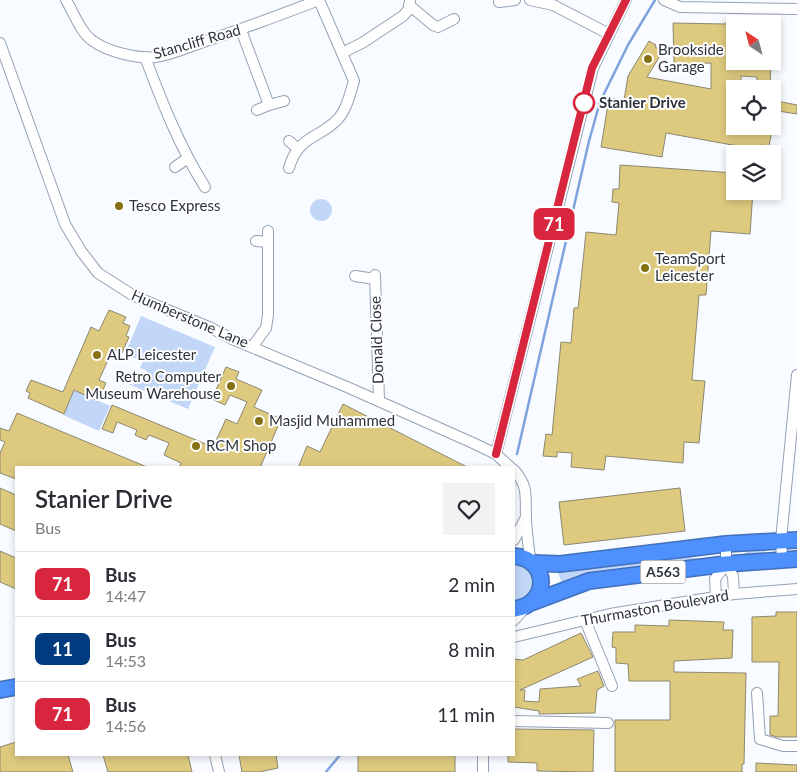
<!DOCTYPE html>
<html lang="en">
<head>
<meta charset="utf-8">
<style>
	body { margin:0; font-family:Lato,sans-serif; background:#f2f2f3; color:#2b2b33; height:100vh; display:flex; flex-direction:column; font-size:19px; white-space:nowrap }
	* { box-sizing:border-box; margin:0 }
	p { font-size:16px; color:#7c7c81 }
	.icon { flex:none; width:28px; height:28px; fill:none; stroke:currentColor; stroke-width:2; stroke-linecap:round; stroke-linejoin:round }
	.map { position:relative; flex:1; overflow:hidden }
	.drawer { position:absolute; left:15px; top:466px; width:500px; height:290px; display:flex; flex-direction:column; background:#fff; border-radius:0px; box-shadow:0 2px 8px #0003 }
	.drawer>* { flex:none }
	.badge { padding:0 10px; border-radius:8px; font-size:18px; line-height:32px }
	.needle { width:32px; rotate:324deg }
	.buttons { position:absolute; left:726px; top:15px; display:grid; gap:10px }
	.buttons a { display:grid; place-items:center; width:55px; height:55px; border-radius:0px; background:#fff; box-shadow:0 2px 8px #0003; font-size:25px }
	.map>.badge { position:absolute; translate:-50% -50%; box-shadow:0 0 0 2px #fff }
	.round { display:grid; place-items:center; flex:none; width:52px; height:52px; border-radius:0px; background:#f2f2f3 }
	.head { display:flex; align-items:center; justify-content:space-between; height:85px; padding:0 20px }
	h1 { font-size:24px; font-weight:600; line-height:38px }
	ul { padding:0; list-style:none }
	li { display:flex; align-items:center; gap:15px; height:65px; padding:0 20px; border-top:1px solid #e1e1e2 }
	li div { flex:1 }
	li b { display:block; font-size:19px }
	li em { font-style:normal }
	li .badge { min-width:55px; font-weight:700; text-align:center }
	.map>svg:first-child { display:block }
	.green { fill:#c2d7f8 }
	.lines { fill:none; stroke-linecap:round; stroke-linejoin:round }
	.stream { stroke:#7fa3df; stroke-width:2.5 }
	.building { fill:#ddca7f; stroke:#8d8771 }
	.minor-casing { stroke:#95a1b6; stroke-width:12 }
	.highway-casing { stroke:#4270ba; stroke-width:18 }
	.minor { stroke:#fff; stroke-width:10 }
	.highway { stroke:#4d90fe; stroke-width:15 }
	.line-casing { stroke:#fff; stroke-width:11 }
	.line { stroke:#d7263d; stroke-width:8 }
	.poi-dot { fill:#857111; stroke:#fff; stroke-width:2 }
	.stop-dot { fill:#fff; stroke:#d7263d; stroke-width:2.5 }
	.labels { text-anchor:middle; stroke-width:4; stroke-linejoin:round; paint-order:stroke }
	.shield { fill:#fff; stroke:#6d7176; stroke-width:1 }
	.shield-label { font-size:14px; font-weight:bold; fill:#2e343c }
	.street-label { font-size:15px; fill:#2e343c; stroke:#fff }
	.poi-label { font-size:15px; fill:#2e343c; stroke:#fff; text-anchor:start }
	.stop-label { font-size:15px; font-weight:bold; fill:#2e343c; stroke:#fff; text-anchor:start }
</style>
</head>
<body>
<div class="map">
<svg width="797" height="772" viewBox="0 0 797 772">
	<rect width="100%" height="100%" fill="#f8fbff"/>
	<g class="green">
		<circle cx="321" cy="210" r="11"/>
		<polygon points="141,316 215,347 188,409 114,378 115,377 134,385 136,379 143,381 147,371 140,368 143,361 125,354"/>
		<polygon points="74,390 110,406 99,431 63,415"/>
		<polygon points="771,547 761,555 736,559 749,550"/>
		<polygon points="688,557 702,559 706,561 583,576 562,583 556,568 639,559 652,561"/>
		<polygon points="514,562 526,566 534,576 534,588 527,599 514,603"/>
	</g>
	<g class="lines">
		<g class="stream">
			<polyline points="517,454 589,141 600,102 628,45 655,0"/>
			<polyline points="326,772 340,755"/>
		</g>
	</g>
	<g class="building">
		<polygon points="726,22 735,22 735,61 771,61 770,88 757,87 757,77 741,76 741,83 735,83 735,126 773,126 769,146 761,145 760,150 666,133 662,157 601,147 609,98 624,100 628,76 649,41 656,45 655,47 663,51 647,77 711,89 711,63 674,64 673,23 726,24"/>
		<polygon points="772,100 797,105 797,114 772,110"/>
		<polygon points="620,165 735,173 735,191 753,191 750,234 711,231 706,295 699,295 692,380 705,381 699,443 684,442 683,463 606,456 604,470 571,467 572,453 557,452 557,457 543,456 546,434 552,435 561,342 571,343 574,308 578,308 579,300 586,232 616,235 619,203 612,202 613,189 619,189"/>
		<polygon points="109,310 126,317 123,323 130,326 126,336 129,337 122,353 113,349 99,380 106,383 98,401 74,390 64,414 28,398 30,393 26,391 31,380 63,392 91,327 99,331"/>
		<polygon points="226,367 239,372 236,379 262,390 254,407 281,419 260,468 179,468 181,463 164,455 169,443 149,435 146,440 135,435 137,430 117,422 113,433 102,429 112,405 213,447 226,419 237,424 247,402 230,395 225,405 212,399"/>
		<polygon points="343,404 469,468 298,468 307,446 320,452"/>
		<polygon points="17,413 147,467 147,468 16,468 16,479 0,473 0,453 5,442 0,440 0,428 9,431"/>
		<polygon points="0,488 16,495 16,531 0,524"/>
		<polygon points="680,488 685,531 564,545 559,502"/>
		<polygon points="0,551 16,558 16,589 0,582"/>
		<polygon points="776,612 797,612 797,737 777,737 770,735 770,716 778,716 779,662 752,662 752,617 776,616"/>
		<polygon points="669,620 724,622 723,630 733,630 732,658 674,661 674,672 746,673 744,764 742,764 742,772 615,772 615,720 670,720 670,681 629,681 628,664 616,663 616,648 612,647 613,632 635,632 635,625 669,626"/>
		<polygon points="581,633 593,657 520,690 525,690 524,701 539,702 540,689 581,686 577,679 598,671 604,686 597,690 595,713 539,714 539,711 514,707 514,659 523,660"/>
		<polygon points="514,729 594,730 593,772 537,771 537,763 508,762 508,755 514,755"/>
		<polygon points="16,742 16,755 68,755 73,772 0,772 0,747"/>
		<polygon points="103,755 188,755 192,772 108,772"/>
		<polygon points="239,755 276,755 278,768 259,772 242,772"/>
		<rect x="358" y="755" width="97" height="17"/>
		<polygon points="756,763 797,765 797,772 756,772"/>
	</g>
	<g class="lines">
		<defs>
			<g id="minor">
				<path d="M66,0c8,13 14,32 27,41 15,11 45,18 62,16 17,-2 33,-10 48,-15 39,-13 77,-27 116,-42"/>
				<polyline points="530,0 553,5 609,34"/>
				<polyline points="664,0 680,7 797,9"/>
				<polyline points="499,2 515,0"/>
				<polyline points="409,5 433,25 438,27 454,19"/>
				<polyline points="241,30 269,105"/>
				<polyline points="0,43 65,224 81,251 98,273 134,296 209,327 232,339 347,387 473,443 496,454 511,468"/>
				<polyline points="342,53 362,43 403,16 409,9 410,0"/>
				<path d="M145,57c17,45 34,89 60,130"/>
				<polyline points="257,110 269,105 284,101"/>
				<polyline points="289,141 298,149"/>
				<polyline points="175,167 188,158"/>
				<path d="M289,168c9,-32 29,-29 48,-48 10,-10 13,-27 17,-39l-35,-81"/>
				<polyline points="256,241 267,242"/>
				<polyline points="375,275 379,401"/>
				<polyline points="355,276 375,279"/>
				<polyline points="253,346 266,328 268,315 268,231"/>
				<polyline points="496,454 593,68 626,0"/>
				<path d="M514,470c15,17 11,26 12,47 0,14 3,29 4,43"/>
				<polyline points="514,540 525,519"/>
				<polyline points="726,544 726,564 733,576 734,594"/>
				<polyline points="782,560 781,540 797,375"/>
				<polyline points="716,597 715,579 726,564"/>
				<polyline points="514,620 526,607"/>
				<polyline points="585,620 612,686"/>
				<polyline points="514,637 610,614 734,594 797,589"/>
				<polyline points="757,693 760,739 783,746 797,746"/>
				<polyline points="514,721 608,723"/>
				<polyline points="215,755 219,772"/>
				<polyline points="483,772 483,755"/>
			</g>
			<g id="highway">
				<path d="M514,556c36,3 36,49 0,53"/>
				<polyline points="534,563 560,564 726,544 797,540"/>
				<polyline points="533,602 589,581 726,564 797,559"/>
				<polyline points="0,690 16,687"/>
			</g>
		</defs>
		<use href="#minor" class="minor-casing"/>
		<use href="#highway" class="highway-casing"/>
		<use href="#minor" class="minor"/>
		<use href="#highway" class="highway"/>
	</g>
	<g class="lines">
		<defs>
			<polyline id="line" points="496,454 592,68 626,0"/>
		</defs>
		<use href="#line" class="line-casing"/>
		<use href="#line" class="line"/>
	</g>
	<g class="poi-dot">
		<circle cx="648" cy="59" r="5"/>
		<circle cx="119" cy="206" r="5"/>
		<circle cx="645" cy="268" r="5"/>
		<circle cx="97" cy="355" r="5"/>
		<circle cx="231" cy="386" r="5"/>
		<circle cx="259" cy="421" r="5"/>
		<circle cx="196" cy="446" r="5"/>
	</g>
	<circle class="stop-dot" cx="584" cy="103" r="10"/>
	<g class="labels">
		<rect class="shield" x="640.5" y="560.5" width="45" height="23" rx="4"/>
		<g class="shield-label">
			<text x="663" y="577">A563</text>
		</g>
		<g class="street-label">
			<text transform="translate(197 42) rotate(-16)" y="5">Stancliff Road</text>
			<text transform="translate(190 319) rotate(23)" y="5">Humberstone Lane</text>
			<text transform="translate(377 340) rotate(-92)" y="5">Donald Close</text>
			<text transform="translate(655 608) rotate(-10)" y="5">Thurmaston Boulevard</text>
		</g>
		<g class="poi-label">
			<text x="658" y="55">Brookside<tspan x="658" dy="17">Garage</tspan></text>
			<text x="129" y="211">Tesco Express</text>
			<text x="655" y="264">TeamSport<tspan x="655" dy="17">Leicester</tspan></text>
			<text x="107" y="360">ALP Leicester</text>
			<text x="221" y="382" text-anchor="end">Retro Computer<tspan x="221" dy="17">Museum Warehouse</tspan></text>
			<text x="269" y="426">Masjid Muhammed</text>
			<text x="206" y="451">RCM Shop</text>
		</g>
		<g class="stop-label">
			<text x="599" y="108">Stanier Drive</text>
		</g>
	</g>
</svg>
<div class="buttons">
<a><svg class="needle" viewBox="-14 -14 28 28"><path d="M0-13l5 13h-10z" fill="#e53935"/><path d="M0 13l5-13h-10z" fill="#7c7c81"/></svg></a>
<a><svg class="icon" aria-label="locate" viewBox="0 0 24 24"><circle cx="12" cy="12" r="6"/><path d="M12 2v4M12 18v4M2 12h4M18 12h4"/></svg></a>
<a><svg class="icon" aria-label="layers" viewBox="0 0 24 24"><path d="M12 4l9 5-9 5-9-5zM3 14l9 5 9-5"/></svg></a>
</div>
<b class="badge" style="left:554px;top:224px;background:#d7263d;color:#fff">71</b>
<section class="drawer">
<div class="head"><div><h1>Stanier Drive</h1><p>Bus</p></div><a class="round"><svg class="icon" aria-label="heart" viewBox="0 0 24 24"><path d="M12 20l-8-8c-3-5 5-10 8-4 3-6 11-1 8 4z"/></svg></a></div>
<ul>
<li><span class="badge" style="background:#d7263d;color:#fff">71</span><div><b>Bus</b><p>14:47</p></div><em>2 min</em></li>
<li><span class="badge" style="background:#003b80;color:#fff">11</span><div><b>Bus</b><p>14:53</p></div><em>8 min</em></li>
<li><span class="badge" style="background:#d7263d;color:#fff">71</span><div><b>Bus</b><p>14:56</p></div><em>11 min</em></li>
</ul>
</section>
</div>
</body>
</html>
